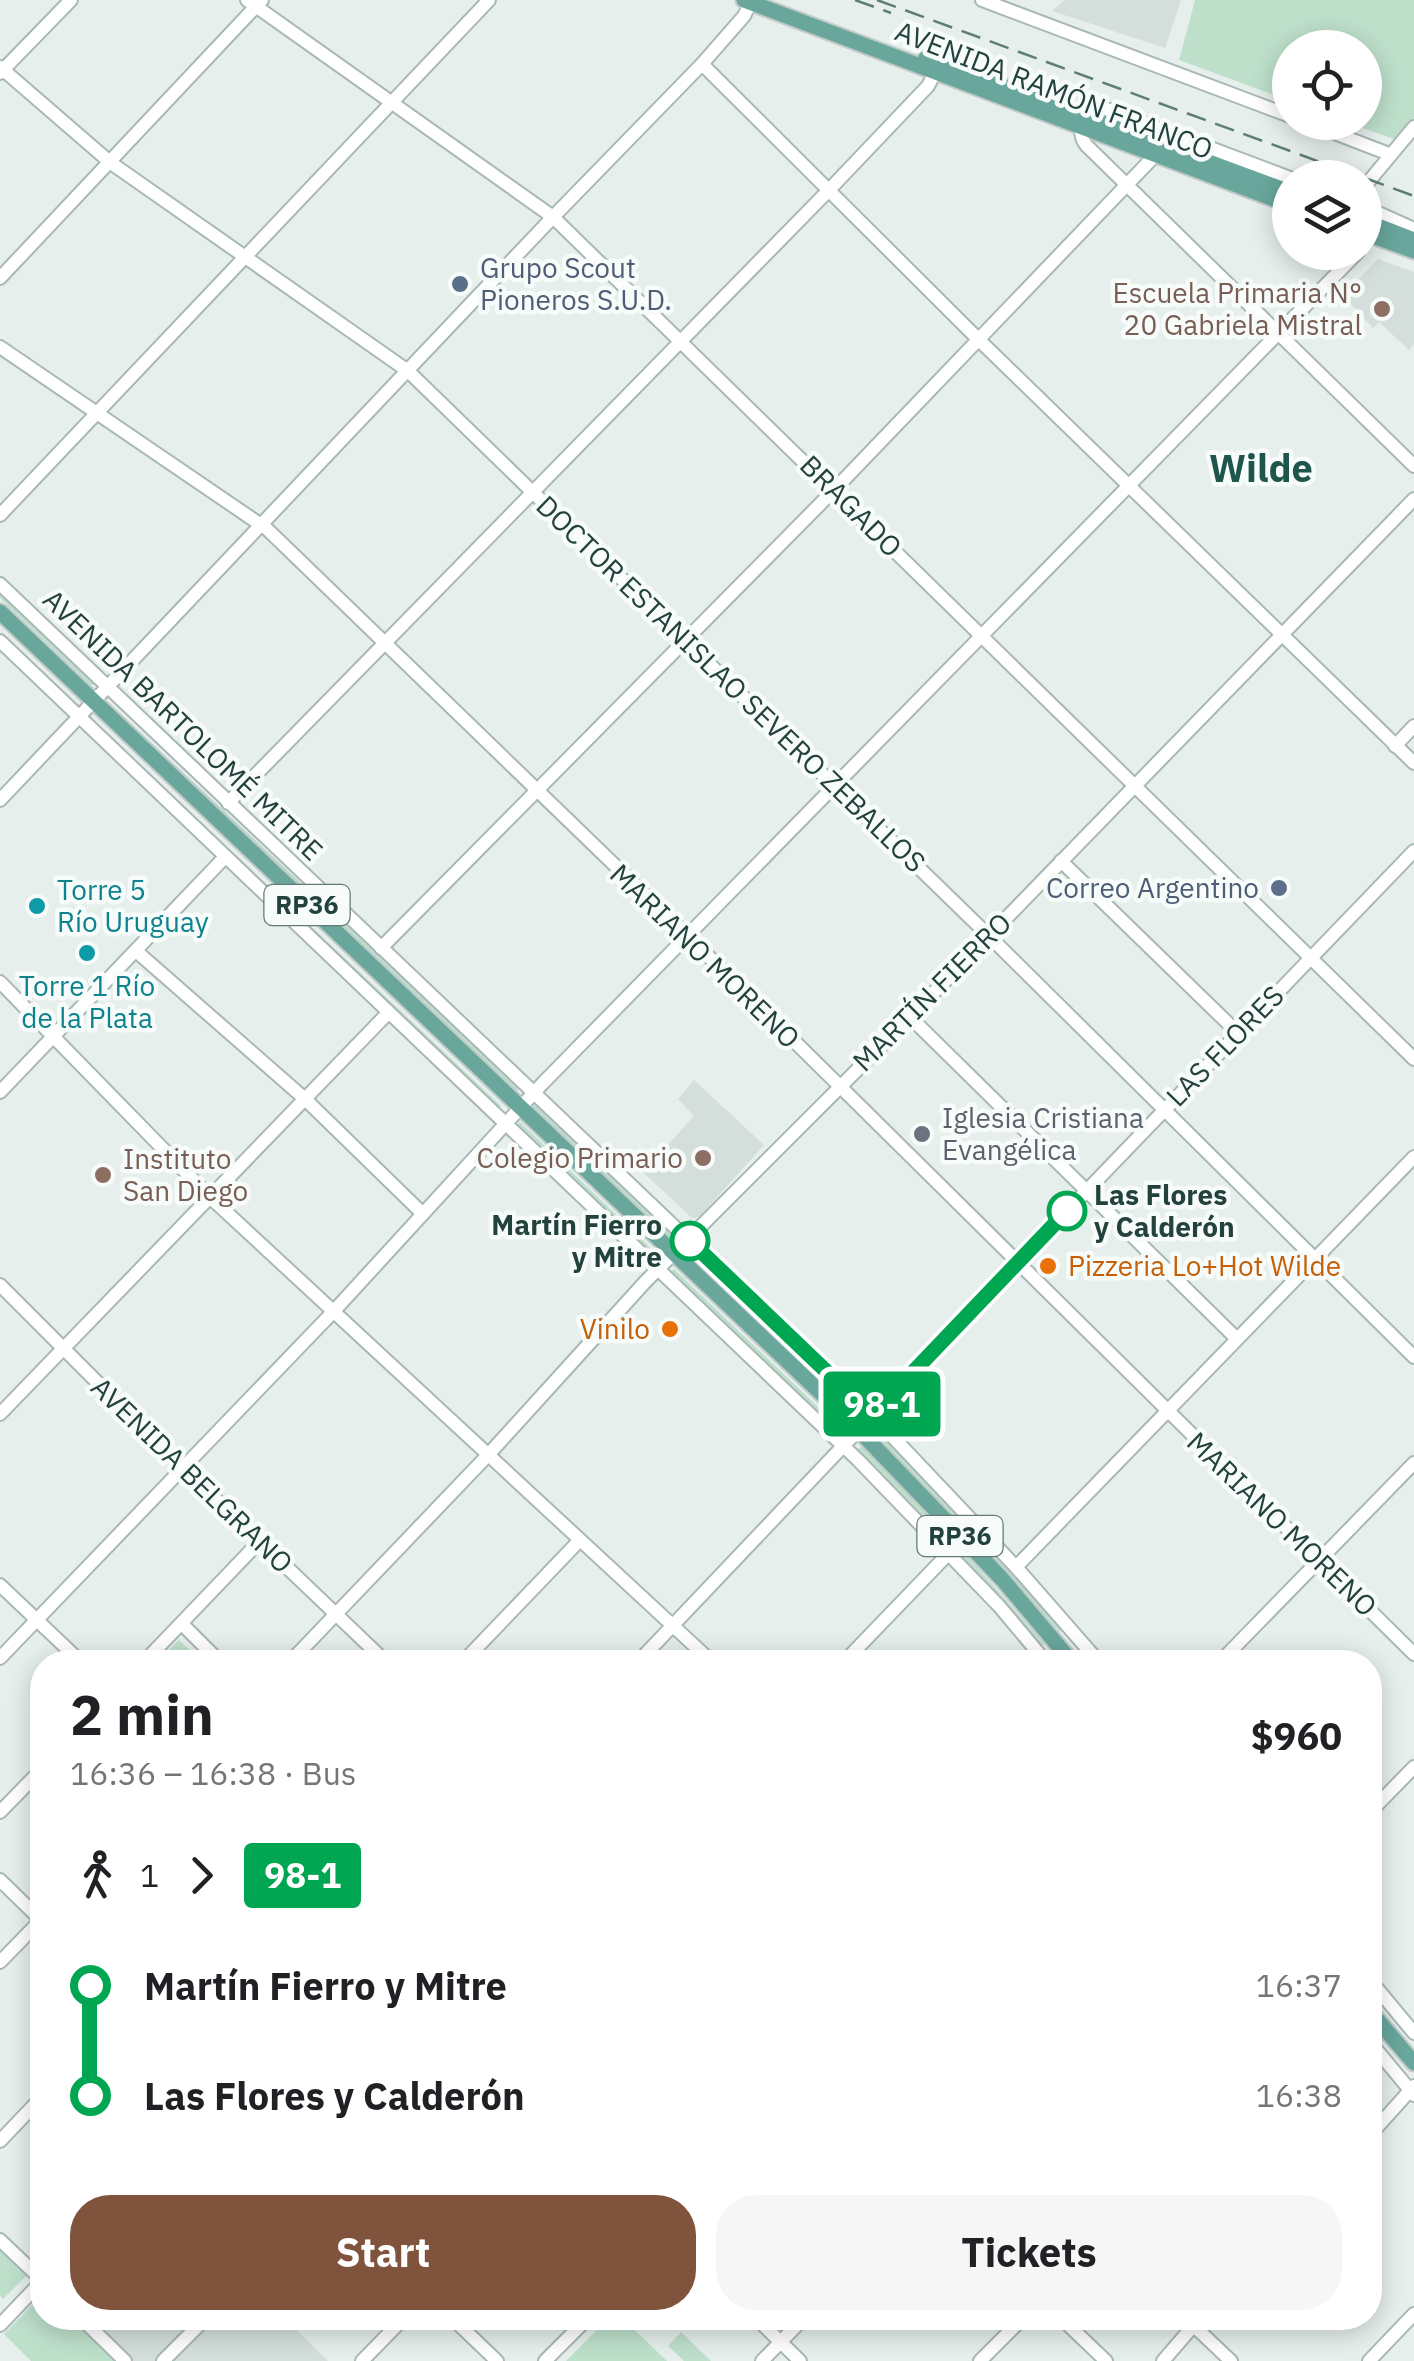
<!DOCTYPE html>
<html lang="en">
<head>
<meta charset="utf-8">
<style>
	body { margin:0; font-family:"IBM Plex Sans",sans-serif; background:#f6f6f6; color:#202124; height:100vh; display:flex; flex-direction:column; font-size:38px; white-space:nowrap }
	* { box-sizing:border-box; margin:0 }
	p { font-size:32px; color:#757577 }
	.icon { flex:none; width:55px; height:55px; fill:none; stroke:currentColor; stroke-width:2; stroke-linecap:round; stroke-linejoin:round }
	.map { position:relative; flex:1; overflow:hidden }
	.details { position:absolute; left:30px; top:1650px; width:1352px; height:680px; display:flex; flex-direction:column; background:#fff; border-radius:40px; box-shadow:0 5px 25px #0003 }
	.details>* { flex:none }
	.badge { padding:0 20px; border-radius:8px; font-size:35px; line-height:65px }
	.tools { position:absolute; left:1272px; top:30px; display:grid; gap:20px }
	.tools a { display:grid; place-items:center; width:110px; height:110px; border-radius:50%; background:#fff; box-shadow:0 5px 25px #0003; font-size:50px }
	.map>.badge { position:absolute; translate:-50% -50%; box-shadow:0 0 0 5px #fff }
	.legs { display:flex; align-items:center; gap:15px; height:110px; padding:0 40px; font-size:32px }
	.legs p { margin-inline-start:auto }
	.summary { display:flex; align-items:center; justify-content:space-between; height:170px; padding:0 40px }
	h1 { font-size:55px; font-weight:800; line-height:75px }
	.button { display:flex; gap:20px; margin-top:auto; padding:20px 40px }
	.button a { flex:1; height:115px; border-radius:40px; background:#80533d; color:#fff; font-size:40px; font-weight:800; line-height:115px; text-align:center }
	.button a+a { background:#f6f6f6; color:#202124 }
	ul { padding:0 40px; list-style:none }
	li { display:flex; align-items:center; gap:35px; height:110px; font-size:38px }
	li i { display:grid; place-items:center; width:15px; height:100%; margin:0 12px; background:currentColor }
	li i::after { content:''; width:25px; height:25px; margin:-12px; border:8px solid; border-radius:50%; background:#fff }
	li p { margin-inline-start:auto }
	li:first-child i { background:linear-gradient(#0000 50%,currentColor 0) }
	li:last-child i { background:linear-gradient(currentColor 50%,#0000 0) }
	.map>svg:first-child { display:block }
	.built { fill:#d4dfdb }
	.green { fill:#bee0cb }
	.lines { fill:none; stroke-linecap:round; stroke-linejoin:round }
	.minor-casing { stroke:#a8b8b4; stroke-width:16 }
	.major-casing { stroke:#c1cac9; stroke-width:19 }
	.minor { stroke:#fff; stroke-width:12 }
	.major { stroke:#69a69c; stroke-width:15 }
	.rail { stroke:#5e7d78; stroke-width:2.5; stroke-dasharray:20 10; stroke-linecap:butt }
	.line-1-casing { stroke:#fff; stroke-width:22 }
	.line-1 { stroke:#00a651; stroke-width:15 }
	.service-dot { fill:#5c6f8a; stroke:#f7fbf9; stroke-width:4 }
	.education-dot { fill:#8d6e63; stroke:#f7fbf9; stroke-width:4 }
	.culture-dot { fill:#0f9aa8; stroke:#f7fbf9; stroke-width:4 }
	.worship-dot { fill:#6b7280; stroke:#f7fbf9; stroke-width:4 }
	.stop-1-dot { fill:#fff; stroke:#00a651; stroke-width:5 }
	.food-dot { fill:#e8710a; stroke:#f7fbf9; stroke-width:4 }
	.labels { text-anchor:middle; stroke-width:9; stroke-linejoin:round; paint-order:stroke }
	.shield { fill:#f7fbf9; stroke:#637a75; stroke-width:2.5 }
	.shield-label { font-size:25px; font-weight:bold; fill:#23423d }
	.street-label { font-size:28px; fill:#23423d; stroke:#f7fbf9 }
	.service-label { font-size:28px; fill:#4e5e75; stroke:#f7fbf9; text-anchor:start }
	.education-label { font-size:28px; fill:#785e54; stroke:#f7fbf9; text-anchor:end }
	.culture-label { font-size:28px; fill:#0d838f; stroke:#f7fbf9; text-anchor:start }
	.worship-label { font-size:28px; fill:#5b616d; stroke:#f7fbf9; text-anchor:start }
	.stop-label { font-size:28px; font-weight:bold; fill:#23423d; stroke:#f7fbf9; text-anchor:start }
	.food-label { font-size:28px; fill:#c56008; stroke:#f7fbf9; text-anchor:start }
	.district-label { font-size:38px; font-weight:bold; fill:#1e554d; stroke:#f7fbf9 }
</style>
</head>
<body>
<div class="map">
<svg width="1414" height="2361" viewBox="0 0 1414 2361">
	<rect width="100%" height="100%" fill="#e6efec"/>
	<g class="built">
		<polygon points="1064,0 1181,0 1165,48 1052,11"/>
		<polygon points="1378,259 1414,272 1414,344 1409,350 1379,322 1373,328 1343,296"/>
		<polygon points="694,1080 764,1145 699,1217 692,1218 643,1172 694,1116 678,1099"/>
		<polygon points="90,2318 284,2318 328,2361 133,2361"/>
	</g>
	<g class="green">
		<polygon points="1195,0 1414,0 1414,129 1402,142 1349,123 1365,122 1365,48 1290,48 1290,101 1179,60"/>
		<polygon points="0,592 95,682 95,685 91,685 0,598"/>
		<polygon points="113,707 520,1087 517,1091 111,710"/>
		<polygon points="96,723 501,1106 499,1108 93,727"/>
		<polygon points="536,1103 679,1239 674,1242 533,1107"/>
		<polygon points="520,1122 660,1257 658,1260 516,1126"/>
		<polygon points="691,1251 859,1407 857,1410 687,1253"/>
		<polygon points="674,1269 839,1427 836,1430 671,1272"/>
		<polygon points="878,1428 1063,1628 1060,1632 873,1432"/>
		<polygon points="862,1446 961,1549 1045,1644 1041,1646 857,1450"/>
		<polygon points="179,1640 203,1662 157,1662"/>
		<polygon points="0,2249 27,2275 3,2299 0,2296"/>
		<polygon points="42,2295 42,2318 70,2318 115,2361 31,2361 4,2334"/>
		<polygon points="609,2318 622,2318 667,2361 566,2361"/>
		<polygon points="681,2332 711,2361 684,2361 668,2346"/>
	</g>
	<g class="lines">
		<defs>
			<g id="minor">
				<polyline points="247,0 553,217 1414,1059"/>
				<polyline points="982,0 1290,116"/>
				<polyline points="702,64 978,339 1414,763"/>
				<polyline points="0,67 111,163 408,371 989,936 1414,1357"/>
				<polyline points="0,73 71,0"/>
				<polyline points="1306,122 1389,154"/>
				<path d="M1290,178l-186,-70 -15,3c-7,11 -12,22 -3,34l328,321"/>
				<polyline points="1365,186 1414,127"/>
				<polyline points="1365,207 1414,229"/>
				<polyline points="0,278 262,0"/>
				<polyline points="0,347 267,529 689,937 1414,1654"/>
				<polyline points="0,515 489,0"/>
				<polyline points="0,584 872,1415 1016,1567 1099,1662"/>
				<polyline points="0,641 858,1460 999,1606 1046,1662"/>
				<polyline points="1395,746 1414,726"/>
				<polyline points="0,800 553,217 702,64 744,16 752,0"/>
				<polyline points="228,803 828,191 928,86 940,63"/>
				<polyline points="1061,861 1238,1033"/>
				<polyline points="381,948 835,489 1165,145 1187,140"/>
				<polyline points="136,951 305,1099 423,1214"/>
				<polyline points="0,982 211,1198 712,1662"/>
				<polyline points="910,1017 1237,1339"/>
				<polyline points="0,1092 225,857"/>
				<polyline points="0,1285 183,1468 386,1662"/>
				<polyline points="0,1414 388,1013"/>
				<polyline points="1016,1567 1414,1157"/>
				<polyline points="0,1585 81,1662"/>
				<polyline points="182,1624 220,1662"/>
				<polyline points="0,1658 333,1312 543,1083 1358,252"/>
				<polyline points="144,1662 260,1541"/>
				<polyline points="290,1662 488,1455 646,1281 910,1017 1414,499"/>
				<polyline points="463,1662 579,1541"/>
				<polyline points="638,1662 1018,1262 1414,851"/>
				<polyline points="844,1662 949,1553"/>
				<polyline points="1220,1662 1414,1463"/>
				<polyline points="0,1812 42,1769"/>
				<polyline points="1370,1812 1414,1767"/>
				<polyline points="0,1880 42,1921"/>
				<polyline points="0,1962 42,1919"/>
				<polyline points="1370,1980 1414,2033"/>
				<polyline points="1370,2042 1414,2095"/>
				<polyline points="1370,2135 1414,2086"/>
				<polyline points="0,2141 42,2097"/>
				<polyline points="0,2240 42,2280"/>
				<polyline points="81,2318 125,2361"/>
				<polyline points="452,2318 497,2361"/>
				<polyline points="756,2318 800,2361"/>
				<polyline points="1061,2318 1106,2361"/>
				<polyline points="0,2325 42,2281"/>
				<polyline points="1193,2325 1231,2361"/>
				<polyline points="163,2361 206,2318"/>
				<polyline points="362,2361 404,2318"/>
				<polyline points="545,2361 588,2318"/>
				<polyline points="762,2361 804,2318"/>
				<polyline points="980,2361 1023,2318"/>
				<polyline points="1163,2361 1200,2318"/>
				<polyline points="1369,2361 1414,2314"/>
			</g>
			<g id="major">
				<polyline points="744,0 1290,205"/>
				<polyline points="926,58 1290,192"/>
				<polyline points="1365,221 1414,240"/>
				<polyline points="1365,233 1414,251"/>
				<polyline points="0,612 843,1414 1002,1579 1072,1662"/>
				<polyline points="1370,2011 1414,2063"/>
			</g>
		</defs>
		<use href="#minor" class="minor-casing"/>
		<use href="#major" class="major-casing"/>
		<use href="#minor" class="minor"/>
		<use href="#major" class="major"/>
		<g class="rail">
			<polyline points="855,0 891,13"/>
			<polyline points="877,0 1364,178"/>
			<polyline points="1365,178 1414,196"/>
		</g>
	</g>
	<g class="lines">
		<defs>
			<polyline id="line-1" points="690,1241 872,1415 1067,1211"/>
		</defs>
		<use href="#line-1" class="line-1-casing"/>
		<use href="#line-1" class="line-1"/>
	</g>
	<g class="service-dot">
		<circle cx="460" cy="284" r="10"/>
		<circle cx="1279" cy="888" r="10"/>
	</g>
	<g class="education-dot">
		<circle cx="1382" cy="309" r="10"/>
		<circle cx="703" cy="1158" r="10"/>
		<circle cx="103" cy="1175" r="10"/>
	</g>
	<g class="culture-dot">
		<circle cx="37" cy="906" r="10"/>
		<circle cx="87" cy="953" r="10"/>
	</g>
	<circle class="worship-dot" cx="922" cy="1134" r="10"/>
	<g class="stop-1-dot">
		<circle cx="1067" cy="1211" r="18"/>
		<circle cx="690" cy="1241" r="18"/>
	</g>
	<g class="food-dot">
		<circle cx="1048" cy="1266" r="10"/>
		<circle cx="670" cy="1329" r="10"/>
	</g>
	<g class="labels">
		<g class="shield">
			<rect x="264.5" y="885" width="85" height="40" rx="8"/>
			<rect x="917.5" y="1516" width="85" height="40" rx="8"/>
		</g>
		<g class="shield-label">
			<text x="307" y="914">RP36</text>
			<text x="960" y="1545">RP36</text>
		</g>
		<g class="street-label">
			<text transform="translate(1054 90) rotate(21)" y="10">AVENIDA RAMÓN FRANCO</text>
			<text transform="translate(851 506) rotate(45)" y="10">BRAGADO</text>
			<text transform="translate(731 684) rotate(44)" y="10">DOCTOR ESTANISLAO SEVERO ZEBALLOS</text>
			<text transform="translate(183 725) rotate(44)" y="10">AVENIDA BARTOLOMÉ MITRE</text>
			<text transform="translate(705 956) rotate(44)" y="10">MARIANO MORENO</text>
			<text transform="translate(932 992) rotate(-45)" y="10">MARTÍN FIERRO</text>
			<text transform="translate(1225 1046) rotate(-46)" y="10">LAS FLORES</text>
			<text transform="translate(192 1475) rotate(44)" y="10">AVENIDA BELGRANO</text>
			<text transform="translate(1282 1524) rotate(44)" y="10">MARIANO MORENO</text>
		</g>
		<g class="service-label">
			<text x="480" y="278">Grupo Scout<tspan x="480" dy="32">Pioneros S.U.D.</tspan></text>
			<text x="1259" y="898" text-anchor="end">Correo Argentino</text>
		</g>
		<g class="education-label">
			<text x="1362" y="303">Escuela Primaria N°<tspan x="1362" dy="32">20 Gabriela Mistral</tspan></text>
			<text x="683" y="1168">Colegio Primario</text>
			<text x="123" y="1169" text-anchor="start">Instituto<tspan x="123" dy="32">San Diego</tspan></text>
		</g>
		<g class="culture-label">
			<text x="57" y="900">Torre 5<tspan x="57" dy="32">Río Uruguay</tspan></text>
			<text x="87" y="996" text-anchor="middle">Torre 1 Río<tspan x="87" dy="32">de la Plata</tspan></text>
		</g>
		<g class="worship-label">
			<text x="942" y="1128">Iglesia Cristiana<tspan x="942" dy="32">Evangélica</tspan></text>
		</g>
		<g class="stop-label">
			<text x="1094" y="1205">Las Flores<tspan x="1094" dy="32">y Calderón</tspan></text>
			<text x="662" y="1235" text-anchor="end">Martín Fierro<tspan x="662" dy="32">y Mitre</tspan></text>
		</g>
		<g class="food-label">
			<text x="1068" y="1276">Pizzeria Lo+Hot Wilde</text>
			<text x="650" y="1339" text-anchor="end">Vinilo</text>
		</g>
		<g class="district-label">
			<text x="1261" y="482">Wilde</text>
		</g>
	</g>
</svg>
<div class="tools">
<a><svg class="icon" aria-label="locate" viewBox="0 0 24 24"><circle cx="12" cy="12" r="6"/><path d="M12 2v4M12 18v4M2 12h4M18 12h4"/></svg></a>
<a><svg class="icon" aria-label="layers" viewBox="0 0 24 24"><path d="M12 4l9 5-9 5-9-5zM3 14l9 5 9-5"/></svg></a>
</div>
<b class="badge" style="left:882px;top:1404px;background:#00a651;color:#fff">98-1</b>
<section class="details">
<div class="summary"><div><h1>2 min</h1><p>16:36 – 16:38 · Bus</p></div><b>$960</b></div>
<div class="legs"><svg class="icon" aria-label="walk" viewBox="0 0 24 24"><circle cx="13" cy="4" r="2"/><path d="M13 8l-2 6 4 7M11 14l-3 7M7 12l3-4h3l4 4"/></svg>1<svg class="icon" aria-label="forward" viewBox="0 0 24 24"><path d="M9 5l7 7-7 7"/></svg><b class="badge" style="background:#00a651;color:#fff">98-1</b></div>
<ul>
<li><i style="color:#00a651"></i><b>Martín Fierro y Mitre</b><p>16:37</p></li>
<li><i style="color:#00a651"></i><b>Las Flores y Calderón</b><p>16:38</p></li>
</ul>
<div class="button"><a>Start</a><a>Tickets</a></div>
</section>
</div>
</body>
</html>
